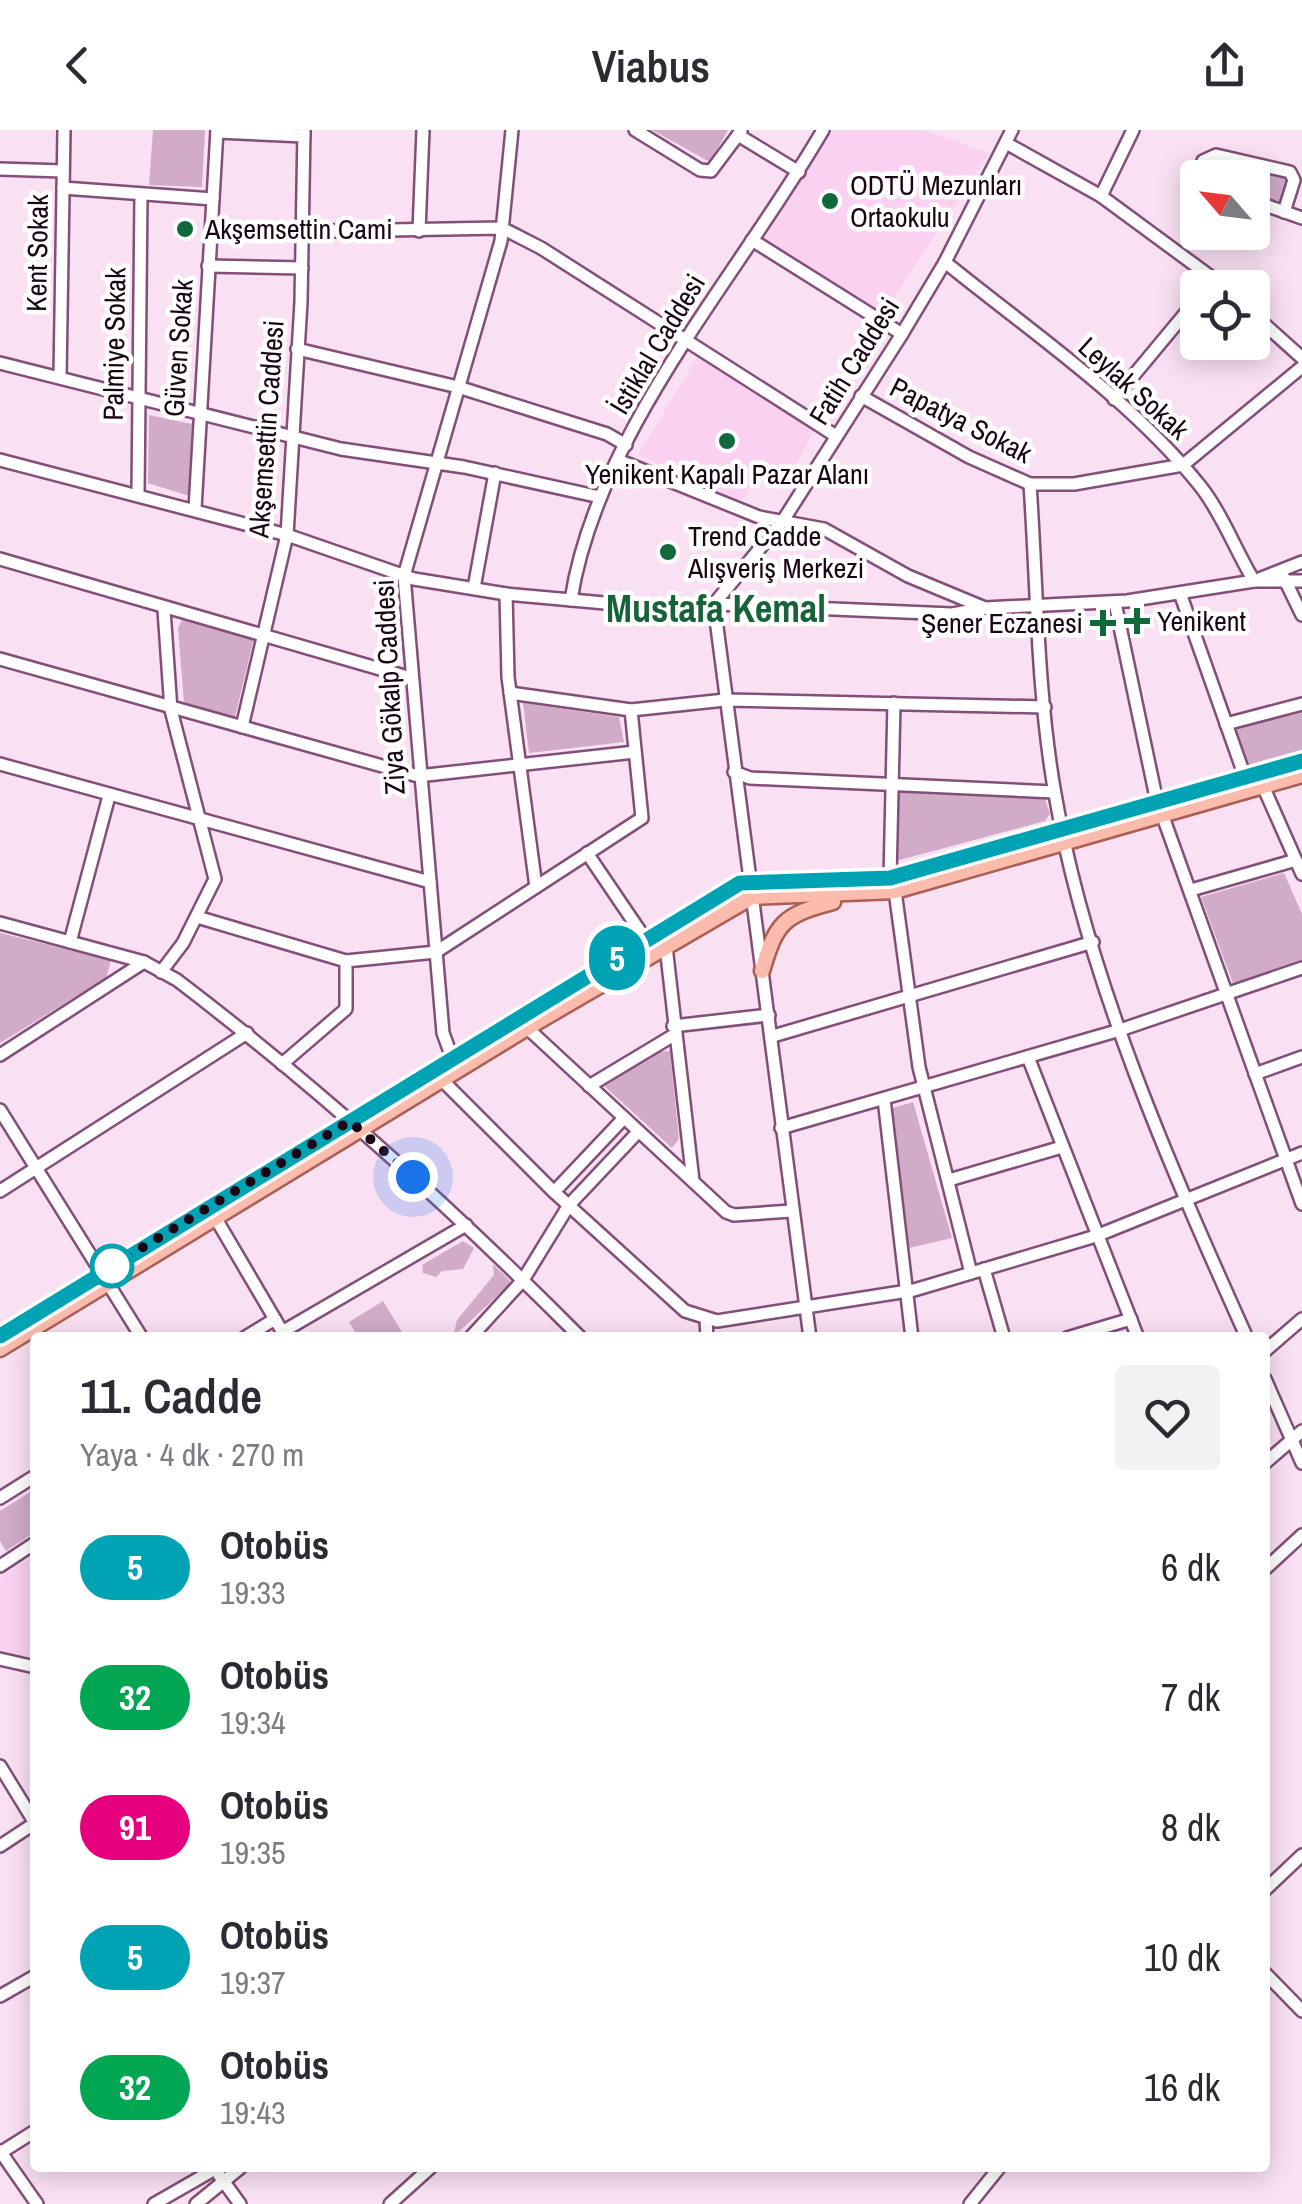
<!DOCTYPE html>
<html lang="tr">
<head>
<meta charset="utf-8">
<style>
	body { margin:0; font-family:"Archivo Narrow",sans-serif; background:#f2f2f3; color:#2b2b33; height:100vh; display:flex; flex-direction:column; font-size:38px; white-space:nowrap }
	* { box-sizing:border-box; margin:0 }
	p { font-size:32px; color:#7c7c81 }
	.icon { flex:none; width:55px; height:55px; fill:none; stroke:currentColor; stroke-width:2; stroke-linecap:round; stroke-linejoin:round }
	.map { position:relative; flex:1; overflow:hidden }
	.details { position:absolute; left:30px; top:1202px; width:1240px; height:840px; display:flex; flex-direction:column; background:#fff; border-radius:10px; box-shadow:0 5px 25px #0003 }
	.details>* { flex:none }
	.badge { padding:0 20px; border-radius:32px; font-size:35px; line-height:65px }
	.needle { width:65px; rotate:298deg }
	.controls { position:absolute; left:1180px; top:30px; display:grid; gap:20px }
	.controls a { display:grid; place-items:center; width:90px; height:90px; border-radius:10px; background:#fff; box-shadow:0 5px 25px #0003; font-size:50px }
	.you { position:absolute; width:50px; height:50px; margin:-25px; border:8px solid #fff; border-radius:50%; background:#1a73e8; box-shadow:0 0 0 15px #1a73e833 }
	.map>.badge { position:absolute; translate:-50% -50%; box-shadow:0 0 0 5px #fff }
	.round { display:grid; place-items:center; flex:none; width:105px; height:105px; border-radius:10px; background:#f2f2f3 }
	.head { display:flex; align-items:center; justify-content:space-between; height:170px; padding:0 50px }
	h1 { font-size:48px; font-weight:600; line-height:75px }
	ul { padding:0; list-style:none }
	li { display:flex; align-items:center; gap:30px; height:130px; padding:0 50px }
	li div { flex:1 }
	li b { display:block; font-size:38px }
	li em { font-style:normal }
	li .badge { min-width:110px; font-weight:700; text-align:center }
	header { display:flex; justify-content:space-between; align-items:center; height:130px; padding:0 50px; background:#fff; font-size:45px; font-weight:600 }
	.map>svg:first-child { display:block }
	.built { fill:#fad1f1 }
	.green { fill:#d1abc8 }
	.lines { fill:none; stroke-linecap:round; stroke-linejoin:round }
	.minor-casing { stroke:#834e78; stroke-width:16 }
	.major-casing { stroke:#ab5f54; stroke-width:19 }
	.minor { stroke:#fff; stroke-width:11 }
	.major { stroke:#fbbcad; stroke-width:14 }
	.line-casing { stroke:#fff; stroke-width:22 }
	.line { stroke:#00a3b4; stroke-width:15 }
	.walk { stroke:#190515; stroke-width:10; stroke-dasharray:0 18 }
	.poi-dot { fill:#11693b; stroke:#fff; stroke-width:4 }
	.stop-dot { fill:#fff; stroke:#00a3b4; stroke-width:5 }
	.labels { text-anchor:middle; stroke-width:9; stroke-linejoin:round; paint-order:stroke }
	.poi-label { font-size:28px; fill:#190515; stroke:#fff; text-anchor:start }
	.street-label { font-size:28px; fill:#190515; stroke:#fff }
	.district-label { font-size:38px; font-weight:bold; fill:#176339; stroke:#fff }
</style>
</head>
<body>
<header><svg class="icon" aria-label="back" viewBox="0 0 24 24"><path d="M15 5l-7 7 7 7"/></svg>Viabus<svg class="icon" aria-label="share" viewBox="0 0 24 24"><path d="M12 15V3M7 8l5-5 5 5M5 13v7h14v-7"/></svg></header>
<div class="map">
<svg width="1302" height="2074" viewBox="0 0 1302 2074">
	<rect width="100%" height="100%" fill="#f9e0f3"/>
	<g class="built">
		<polygon points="833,0 922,0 989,23 884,183 764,109"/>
		<polygon points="698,226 816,298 782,358 756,343 742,371 638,325"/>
		<polygon points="35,1425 35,1529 0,1520 0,1447"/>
	</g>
	<g class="green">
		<polygon points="153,0 205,0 202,57 149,55"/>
		<polygon points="652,0 728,0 710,32"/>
		<polygon points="1213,29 1289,48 1281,71 1259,68 1253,72 1252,48 1212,47 1208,45"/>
		<polygon points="149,285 192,294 189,366 148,353"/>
		<polygon points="183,488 254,508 235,587 184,573 178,498"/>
		<polygon points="523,573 619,587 624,612 529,623"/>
		<polygon points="1302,577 1302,623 1247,639 1232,598"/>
		<polygon points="898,659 1044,666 1050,684 1045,691 896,731"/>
		<polygon points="1284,743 1302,784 1302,830 1234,856 1201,767"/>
		<polygon points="0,803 111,830 106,848 0,913"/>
		<polygon points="670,921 679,1009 672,1018 601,953 656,922"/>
		<polygon points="913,972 952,1108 909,1118 889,979"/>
		<polygon points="463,1111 474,1118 463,1139 442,1141 436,1147 423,1143 422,1135"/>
		<polygon points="493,1134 510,1151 509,1155 453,1207 457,1190 494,1145"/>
		<polygon points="383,1171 405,1207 358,1207 349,1192"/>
		<polygon points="35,1359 35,1402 6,1421 0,1411 0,1381"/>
	</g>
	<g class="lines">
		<defs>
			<g id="minor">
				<polyline points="635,0 700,40 711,41 738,5"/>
				<polyline points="741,1 738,5 799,42"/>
				<polyline points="217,2 304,6"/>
				<polyline points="1006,13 1101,66 1226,158"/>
				<polyline points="0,39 63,41"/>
				<polyline points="1200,48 1203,31 1216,25 1290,42 1294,50 1284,82"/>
				<polyline points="63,58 213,69"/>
				<polyline points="1101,66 1133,0"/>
				<polyline points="1252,78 1265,75 1302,88"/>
				<polyline points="302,97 334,101 502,98 541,118 836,306"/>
				<polyline points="419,101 423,0"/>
				<polyline points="752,110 902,204"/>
				<path d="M945,132c86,70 186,137 256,225 21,27 35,64 53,94h48"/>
				<polyline points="208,136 302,138"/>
				<polyline points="1252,183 1302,228"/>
				<polyline points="297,219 458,257 607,304 626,315"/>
				<polyline points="0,233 341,319 464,337 600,367"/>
				<polyline points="60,247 64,0"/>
				<polyline points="861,266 969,327 1030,354 1074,354 1183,335 1302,237"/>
				<polyline points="1114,269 1198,168"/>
				<polyline points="0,330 287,405 414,449 506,464 682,480 714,474 952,484 985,478"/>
				<polyline points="618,330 759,387 824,399 908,446 985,478 1127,471 1254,451 1302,432"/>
				<path d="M1030,354c7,102 7,209 25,310 31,182 116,375 192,544"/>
				<polyline points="138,365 141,64"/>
				<polyline points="195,379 217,0"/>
				<polyline points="0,429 411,548"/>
				<polyline points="1284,448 1302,485"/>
				<polyline points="474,458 495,343"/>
				<polyline points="1180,463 1245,647"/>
				<polyline points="506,464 508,547 536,757"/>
				<path d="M571,470c26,-168 168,-325 252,-470"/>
				<polyline points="1115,473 1157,672"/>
				<polyline points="0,529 418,646 635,622"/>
				<polyline points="510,563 631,580 725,570 1045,577"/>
				<polyline points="1226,594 1302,574"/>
				<polyline points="242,597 287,405 301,172 304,0"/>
				<polyline points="0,634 430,752"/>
				<polyline points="734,642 750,648 1054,662"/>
				<polyline points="1263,656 1302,744"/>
				<polyline points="1162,684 1302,1074"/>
				<polyline points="587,723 646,810"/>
				<polyline points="890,748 894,573"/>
				<polyline points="1191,760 1296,730"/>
				<polyline points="895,761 919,937 971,1143"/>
				<polyline points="197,787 346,831"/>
				<path d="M0,793l144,39 33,18c143,109 277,230 404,358"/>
				<polyline points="664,799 693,1051"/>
				<polyline points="70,812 109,666"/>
				<polyline points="161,842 183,813 215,749 171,580 164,480"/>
				<polyline points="524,895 726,1082 734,1085 791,1081"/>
				<polyline points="673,896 769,885"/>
				<polyline points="773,906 1093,812"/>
				<polyline points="0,925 144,832"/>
				<polyline points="1028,927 1138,1208"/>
				<polyline points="454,933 443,903 404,446 501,111 512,0"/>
				<polyline points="282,934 346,879 346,831 436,822 642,688 631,580"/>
				<polyline points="1255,944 1302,927"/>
				<polyline points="438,946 554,1062 685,1181 717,1191 914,1160 1096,1106 1302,1023"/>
				<polyline points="589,956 674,905"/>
				<polyline points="884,969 912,1208"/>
				<polyline points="0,980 142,1208"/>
				<polyline points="781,998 1120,900 1302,838"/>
				<polyline points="949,1050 1062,1017"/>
				<polyline points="0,1061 247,903"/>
				<polyline points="554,1062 624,988"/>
				<polyline points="212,1082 286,1208"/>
				<polyline points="984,1139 1004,1208"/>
				<polyline points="706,1189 707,1208"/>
				<polyline points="282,1202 466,1095"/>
				<polyline points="244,1208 275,1189"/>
				<polyline points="470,1208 523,1150 569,1075 638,1002"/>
				<polyline points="810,1208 714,474 784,389 902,204 945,132 1012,0"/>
				<polyline points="1067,1208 1131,1189"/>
				<polyline points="1265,1221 1302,1189"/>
				<polyline points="1265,1249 1302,1333"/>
				<polyline points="1265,1333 1302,1301"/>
				<polyline points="0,1368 35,1346"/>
				<polyline points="0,1436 35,1413"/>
				<polyline points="1265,1439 1302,1405"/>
				<polyline points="0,1529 35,1537"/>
				<polyline points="0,1636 35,1693 0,1716"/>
				<polyline points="1265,1760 1302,1725"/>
				<polyline points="1265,1843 1302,1881"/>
				<polyline points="0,1866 35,1846"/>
				<polyline points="0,2021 37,2074"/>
				<polyline points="0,2023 35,2001"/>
				<polyline points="219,2045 240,2074"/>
				<polyline points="154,2074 215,2039"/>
				<polyline points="196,2074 240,2038"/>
				<polyline points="390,2074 430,2038"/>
				<polyline points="970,2074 999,2038"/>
			</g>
			<g id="major">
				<path d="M762,841c14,-48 21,-56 71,-69"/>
				<polyline points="0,1205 740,753 890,748 1302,631"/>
				<polyline points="0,1219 527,898 752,767 895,761 1302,645"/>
			</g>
		</defs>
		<use href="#minor" class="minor-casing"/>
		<use href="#major" class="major-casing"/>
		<use href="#minor" class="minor"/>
		<use href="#major" class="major"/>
	</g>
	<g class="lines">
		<defs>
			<polyline id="line" points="0,1206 740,753 890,748 1302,631"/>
		</defs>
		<use href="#line" class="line-casing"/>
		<use href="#line" class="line"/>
		<polyline class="walk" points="112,1136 350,991 413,1047"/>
	</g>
	<g class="poi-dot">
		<circle cx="830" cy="71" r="10"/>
		<circle cx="185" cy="99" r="10"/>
		<circle cx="727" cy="311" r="10"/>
		<circle cx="668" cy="422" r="10"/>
		<path d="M1132 476h10v10h10v10h-10v10h-10v-10h-10v-10h10z"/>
		<path d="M1098 478h10v10h10v10h-10v10h-10v-10h-10v-10h10z"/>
	</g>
	<circle class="stop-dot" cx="112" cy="1136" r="20"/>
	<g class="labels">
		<g class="poi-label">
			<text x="850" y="65">ODTÜ Mezunları<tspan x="850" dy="32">Ortaokulu</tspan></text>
			<text x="205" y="109">Akşemsettin Cami</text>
			<text x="727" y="354" text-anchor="middle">Yenikent Kapalı Pazar Alanı</text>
			<text x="688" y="416">Trend Cadde<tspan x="688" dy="32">Alışveriş Merkezi</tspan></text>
			<text x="1157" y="501">Yenikent</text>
			<text x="1083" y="503" text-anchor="end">Şener Eczanesi</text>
		</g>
		<g class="street-label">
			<text transform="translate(37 123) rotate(-89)" y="10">Kent Sokak</text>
			<text transform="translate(114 214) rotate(-89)" y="10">Palmiye Sokak</text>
			<text transform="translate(657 214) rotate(-59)" y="10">İstiklal Caddesi</text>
			<text transform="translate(178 218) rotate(-86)" y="10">Güven Sokak</text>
			<text transform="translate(854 231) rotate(-58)" y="10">Fatih Caddesi</text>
			<text transform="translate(1134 258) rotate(42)" y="10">Leylak Sokak</text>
			<text transform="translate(961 290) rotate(27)" y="10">Papatya Sokak</text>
			<text transform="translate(266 299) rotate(-86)" y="10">Akşemsettin Caddesi</text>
			<text transform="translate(389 557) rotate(-93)" y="10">Ziya Gökalp Caddesi</text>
		</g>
		<g class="district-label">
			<text x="716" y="492">Mustafa Kemal</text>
		</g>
	</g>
</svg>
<div class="controls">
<a><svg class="needle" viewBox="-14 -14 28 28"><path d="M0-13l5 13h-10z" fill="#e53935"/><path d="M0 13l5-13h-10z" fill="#7c7c81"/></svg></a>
<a><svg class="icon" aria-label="locate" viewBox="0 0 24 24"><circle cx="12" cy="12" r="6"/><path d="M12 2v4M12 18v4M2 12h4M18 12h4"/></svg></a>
</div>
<div class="you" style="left:413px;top:1047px"></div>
<b class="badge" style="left:617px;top:828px;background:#00a3b4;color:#fff">5</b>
<section class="details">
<div class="head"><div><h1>11. Cadde</h1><p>Yaya · 4 dk · 270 m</p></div><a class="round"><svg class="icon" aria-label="heart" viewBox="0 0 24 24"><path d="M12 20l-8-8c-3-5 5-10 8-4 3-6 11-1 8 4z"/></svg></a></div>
<ul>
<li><span class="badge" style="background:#00a3b4;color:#fff">5</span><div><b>Otobüs</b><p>19:33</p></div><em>6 dk</em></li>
<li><span class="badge" style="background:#00a651;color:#fff">32</span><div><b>Otobüs</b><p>19:34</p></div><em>7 dk</em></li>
<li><span class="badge" style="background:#e6007e;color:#fff">91</span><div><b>Otobüs</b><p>19:35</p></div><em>8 dk</em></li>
<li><span class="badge" style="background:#00a3b4;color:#fff">5</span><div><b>Otobüs</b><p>19:37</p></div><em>10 dk</em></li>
<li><span class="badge" style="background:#00a651;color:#fff">32</span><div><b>Otobüs</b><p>19:43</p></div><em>16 dk</em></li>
</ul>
</section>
</div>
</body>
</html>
